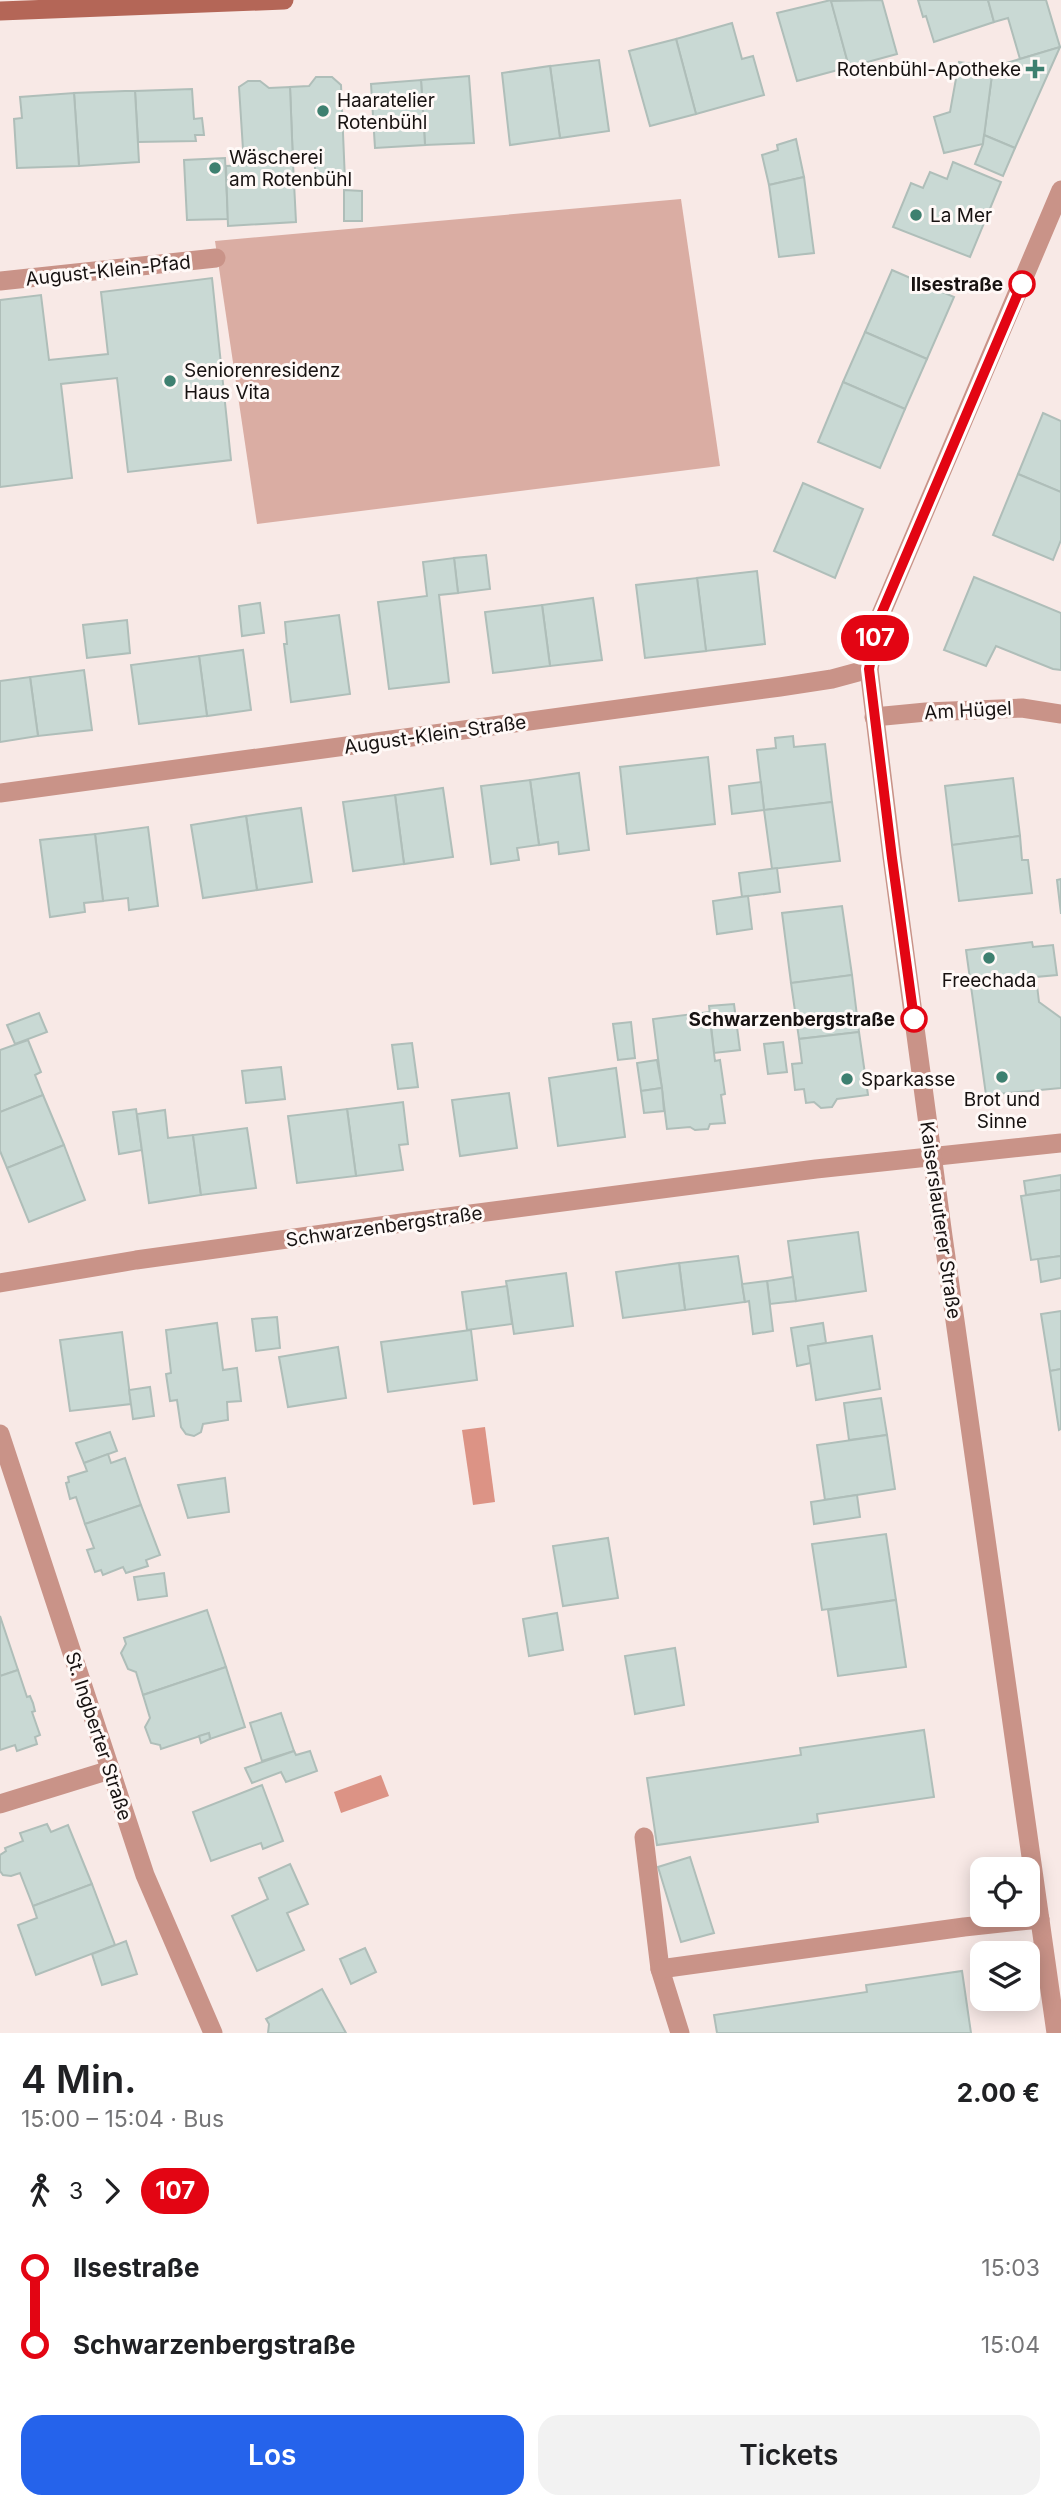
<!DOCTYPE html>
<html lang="de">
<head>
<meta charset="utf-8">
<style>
	body { margin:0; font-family:Inter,sans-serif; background:#f2f2f2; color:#202124; height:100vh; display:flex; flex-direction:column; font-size:26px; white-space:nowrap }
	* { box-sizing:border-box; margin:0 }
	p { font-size:23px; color:#757577 }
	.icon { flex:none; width:38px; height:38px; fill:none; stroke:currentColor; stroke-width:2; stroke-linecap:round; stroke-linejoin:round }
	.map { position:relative; height:2033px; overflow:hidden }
	.drawer { display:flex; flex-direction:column; background:#fff; flex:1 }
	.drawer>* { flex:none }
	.badge { padding:0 14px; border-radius:23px; font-size:24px; line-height:46px }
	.fabs { position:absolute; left:970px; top:1857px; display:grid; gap:14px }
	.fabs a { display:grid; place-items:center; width:70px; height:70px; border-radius:14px; background:#fff; box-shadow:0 4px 18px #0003; font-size:35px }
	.map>.badge { position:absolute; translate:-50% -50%; box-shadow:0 0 0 4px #fff }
	.legs { display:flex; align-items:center; gap:10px; height:77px; padding:0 21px; font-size:23px }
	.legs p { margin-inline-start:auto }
	.summary { display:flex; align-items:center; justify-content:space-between; height:119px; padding:0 21px }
	h1 { font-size:38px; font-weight:600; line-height:52px }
	.button { display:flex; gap:14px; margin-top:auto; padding:14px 21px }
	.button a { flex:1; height:80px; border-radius:21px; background:#2563eb; color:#fff; font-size:28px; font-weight:600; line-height:80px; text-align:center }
	.button a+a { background:#f2f2f2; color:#202124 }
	ul { padding:0 21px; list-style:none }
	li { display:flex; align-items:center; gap:24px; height:77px; font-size:26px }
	li i { display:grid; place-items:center; width:10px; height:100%; margin:0 9px; background:currentColor }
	li i::after { content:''; width:18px; height:18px; margin:-9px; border:5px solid; border-radius:50%; background:#fff }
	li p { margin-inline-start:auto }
	li:first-child i { background:linear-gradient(#0000 50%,currentColor 0) }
	li:last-child i { background:linear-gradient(currentColor 50%,#0000 0) }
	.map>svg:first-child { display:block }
	.green { fill:#daada3 }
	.water { fill:#dc9385 }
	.building { fill:#c9d9d4; stroke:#afbeb9; stroke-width:2 }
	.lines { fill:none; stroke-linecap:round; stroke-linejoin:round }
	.service { stroke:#c99388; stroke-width:19 }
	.minor { stroke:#c99388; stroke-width:19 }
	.tertiary { stroke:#c99388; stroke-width:19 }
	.secondary { stroke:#b46657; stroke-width:19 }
	.line-1-casing { stroke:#fff; stroke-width:16 }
	.line-1 { stroke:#e30513; stroke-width:10 }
	.poi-dot { fill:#3e8070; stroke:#fff9f7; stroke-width:2.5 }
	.stop-1-dot { fill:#fff; stroke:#e30513; stroke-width:3.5 }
	.labels { text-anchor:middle; stroke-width:6; stroke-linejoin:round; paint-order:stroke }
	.poi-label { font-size:19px; fill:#171211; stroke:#fff9f7; text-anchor:start }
	.street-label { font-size:19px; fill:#171211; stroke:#fff9f7 }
	.stop-label { font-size:19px; font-weight:bold; fill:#171211; stroke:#fff9f7; text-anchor:end }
</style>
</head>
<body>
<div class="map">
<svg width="1061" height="2033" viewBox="0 0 1061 2033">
	<rect width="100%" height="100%" fill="#f8e9e6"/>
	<polygon class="green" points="681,199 720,466 257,524 215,241"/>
	<g class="water">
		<polygon points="485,1427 495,1502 473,1505 462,1430"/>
		<polygon points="381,1775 389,1796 341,1813 334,1792"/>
	</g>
	<g class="building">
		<polygon points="831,0 849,67 797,81 777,13"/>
		<polygon points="882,0 897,54 849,67 831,1"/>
		<polygon points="918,0 988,0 994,22 934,42 926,16 923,17"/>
		<polygon points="988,0 1046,0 1060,47 1020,59 1008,18 994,22"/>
		<polygon points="732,23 742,59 753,56 764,95 696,114 676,39"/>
		<polygon points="676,39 696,114 650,126 629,51"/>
		<polygon points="1060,47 1015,148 984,135 993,67"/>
		<polygon points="599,60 609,131 560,138 550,66"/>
		<polygon points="959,62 993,67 983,144 944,153 934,117 950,112"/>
		<polygon points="550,66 560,138 510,145 502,73"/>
		<polygon points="469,76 474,143 425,145 421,80"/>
		<polygon points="316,77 332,77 341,85 345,181 315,182 315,162 293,163 290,87 309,86"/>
		<polygon points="421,80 425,145 375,148 371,84"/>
		<polygon points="248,81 260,81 269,88 290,87 293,163 244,165 239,87"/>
		<polygon points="192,89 194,119 202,118 204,135 195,135 196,141 138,142 135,91"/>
		<polygon points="125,91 135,91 139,162 79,166 74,93"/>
		<polygon points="74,93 79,166 17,168 14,119 22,118 20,97"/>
		<polygon points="984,135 1015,148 1003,176 975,164 983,144"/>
		<polygon points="796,139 804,177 769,185 762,155 778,150 777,145"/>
		<polygon points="225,158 228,219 187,220 184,160"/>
		<polygon points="953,162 1001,182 970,257 893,227 911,183 923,188 930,172 947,179"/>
		<polygon points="293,163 296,222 228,226 226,166"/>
		<polygon points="804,177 814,253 779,257 769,185"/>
		<polygon points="344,190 362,191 362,221 344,221"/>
		<polygon points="892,270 954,297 927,359 865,332"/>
		<polygon points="212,278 231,460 128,472 117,378 61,384 72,478 0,487 0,300 41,295 49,360 108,354 101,292"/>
		<polygon points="865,332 927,359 905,409 843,382"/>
		<polygon points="843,382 905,409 880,468 818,442"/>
		<polygon points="1043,413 1061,421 1061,492 1018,474"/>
		<polygon points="1018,474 1061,492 1061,540 1053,560 993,535"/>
		<polygon points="803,483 863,509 835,578 774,551"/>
		<polygon points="486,555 490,589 458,593 454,558"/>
		<polygon points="454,558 458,593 439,595 449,682 389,689 378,602 427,596 423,562"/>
		<polygon points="757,571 765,644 706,651 697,578"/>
		<polygon points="974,577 1061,613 1061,670 1053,669 996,646 986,666 944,650"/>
		<polygon points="697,578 706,651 645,658 636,585"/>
		<polygon points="593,598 602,660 550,666 542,605"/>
		<polygon points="260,603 264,633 242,636 239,606"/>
		<polygon points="542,605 550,666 493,673 485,612"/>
		<polygon points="339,615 350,694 291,702 284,644 287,644 285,622"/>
		<polygon points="127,620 130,653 87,658 83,625"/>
		<polygon points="243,650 251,710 207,716 199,656"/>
		<polygon points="199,656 207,716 139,724 131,665"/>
		<polygon points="84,670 92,730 38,736 30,677"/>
		<polygon points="30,677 38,736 0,742 0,681"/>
		<polygon points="793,736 794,747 825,744 832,802 764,810 757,750 776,748 775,738"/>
		<polygon points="708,757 715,824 627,834 620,767"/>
		<polygon points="579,773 589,850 559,854 558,842 539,845 530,780"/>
		<polygon points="1013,778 1020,836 952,845 945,786"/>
		<polygon points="530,780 539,845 517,848 519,860 491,864 481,786"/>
		<polygon points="761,782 764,810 732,814 729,786"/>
		<polygon points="443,788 453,857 404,864 395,795"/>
		<polygon points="395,795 404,864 353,871 343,802"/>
		<polygon points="832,802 840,861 772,869 764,810"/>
		<polygon points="301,808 312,882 257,890 246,816"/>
		<polygon points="246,816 257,890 203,898 191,825"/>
		<polygon points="148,827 158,906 129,910 128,898 103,901 95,834"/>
		<polygon points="95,834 103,901 84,903 85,912 50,917 40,840"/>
		<polygon points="1020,836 1022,860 1028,860 1032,893 959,901 952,845"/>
		<polygon points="777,868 780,892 742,897 739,873"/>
		<polygon points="1061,879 1061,914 1057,880"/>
		<polygon points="748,896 752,929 717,934 713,901"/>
		<polygon points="842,906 852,975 791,983 782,913"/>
		<polygon points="1032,942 1033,947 1053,945 1057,975 1036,977 1039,1002 1061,1018 1061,1088 986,1095 966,950"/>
		<polygon points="852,975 859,1032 799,1039 791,983"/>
		<polygon points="734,1004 740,1050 714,1053 709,1006"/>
		<polygon points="709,1012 715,1061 720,1060 725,1094 721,1095 725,1123 710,1124 708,1129 695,1130 690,1127 667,1129 653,1019"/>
		<polygon points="39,1013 47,1032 15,1044 7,1025"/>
		<polygon points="631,1022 635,1058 618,1060 613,1024"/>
		<polygon points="859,1032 868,1095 837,1099 832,1107 821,1108 814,1102 806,1103 804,1089 795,1090 792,1064 802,1063 799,1039"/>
		<polygon points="28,1040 41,1072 35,1075 43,1095 0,1112 0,1050"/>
		<polygon points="783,1042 787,1072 768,1074 764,1044"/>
		<polygon points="412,1043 418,1087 398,1089 392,1045"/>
		<polygon points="657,1060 662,1088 641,1091 637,1063"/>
		<polygon points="281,1067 285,1099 246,1103 242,1071"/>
		<polygon points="616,1068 625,1137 558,1146 549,1078"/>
		<polygon points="662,1088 664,1111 644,1113 641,1091"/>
		<polygon points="509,1093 517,1148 460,1156 452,1100"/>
		<polygon points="43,1095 64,1145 7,1168 0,1151 0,1112"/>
		<polygon points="403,1102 408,1144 399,1145 403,1170 356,1176 347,1109"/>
		<polygon points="136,1109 142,1150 119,1154 113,1112"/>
		<polygon points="347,1109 356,1176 297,1183 288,1116"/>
		<polygon points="165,1110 168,1138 193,1135 201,1195 149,1203 137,1114"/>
		<polygon points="247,1128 256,1188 201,1195 193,1135"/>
		<polygon points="64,1145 85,1200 29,1222 7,1168"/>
		<polygon points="1061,1175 1061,1190 1026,1195 1024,1181"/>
		<polygon points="1061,1190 1061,1256 1031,1260 1021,1196"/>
		<polygon points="858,1232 866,1291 796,1301 788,1241"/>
		<polygon points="738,1256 745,1302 685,1310 679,1263"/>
		<polygon points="1061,1256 1061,1278 1041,1282 1038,1259"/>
		<polygon points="679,1263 685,1310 623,1318 616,1272"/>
		<polygon points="566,1273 573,1326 514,1334 506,1281"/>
		<polygon points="793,1277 796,1301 770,1304 767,1281"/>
		<polygon points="767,1281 773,1331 753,1334 749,1301 745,1302 742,1284"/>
		<polygon points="507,1286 512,1324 467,1330 462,1292"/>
		<polygon points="1061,1311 1061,1369 1050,1371 1041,1314"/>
		<polygon points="277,1317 280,1348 256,1351 252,1319"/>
		<polygon points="217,1323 223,1370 237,1368 241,1401 227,1402 228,1420 203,1424 201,1432 194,1436 186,1434 181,1427 177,1400 170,1401 166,1374 171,1373 166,1330"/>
		<polygon points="823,1323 826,1343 808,1346 811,1363 797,1366 791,1328"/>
		<polygon points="471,1330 477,1380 388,1392 381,1342"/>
		<polygon points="122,1332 131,1404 70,1411 60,1340"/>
		<polygon points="872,1336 880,1389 816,1400 808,1346"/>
		<polygon points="338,1347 346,1398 288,1407 279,1357"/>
		<polygon points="1061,1369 1061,1429 1059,1430 1050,1371"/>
		<polygon points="150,1387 154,1416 133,1419 129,1390"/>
		<polygon points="881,1398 887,1435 849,1440 844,1403"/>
		<polygon points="110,1432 117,1451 84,1463 76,1443"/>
		<polygon points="887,1435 895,1489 825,1500 817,1445"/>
		<polygon points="108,1454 111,1463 125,1458 141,1505 85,1524 76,1497 70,1499 66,1483 69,1482 68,1477 87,1471 84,1463"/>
		<polygon points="225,1478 229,1512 188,1518 178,1485"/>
		<polygon points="857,1495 860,1517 814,1524 811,1502"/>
		<polygon points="141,1505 160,1555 146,1560 148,1566 126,1573 123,1567 103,1575 101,1570 95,1572 87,1550 94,1548 85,1524"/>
		<polygon points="886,1534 896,1600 822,1610 812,1544"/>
		<polygon points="608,1538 618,1598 563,1606 553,1546"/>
		<polygon points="164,1573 167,1596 138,1600 134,1577"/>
		<polygon points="896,1600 906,1667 838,1676 828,1610"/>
		<polygon points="207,1610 226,1667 143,1695 136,1672 128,1669 121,1653 126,1644 124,1638"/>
		<polygon points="557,1613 563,1650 529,1656 523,1619"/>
		<polygon points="0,1616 18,1670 0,1676"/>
		<polygon points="675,1648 684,1705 635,1714 625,1656"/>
		<polygon points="226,1667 245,1727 210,1739 209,1733 161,1749 160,1745 151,1743 145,1727 150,1718 143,1695"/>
		<polygon points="18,1670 27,1697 30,1696 33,1703 35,1711 32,1712 40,1735 35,1737 37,1744 17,1751 15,1745 0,1750 0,1676"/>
		<polygon points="281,1713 294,1751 262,1761 250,1723"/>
		<polygon points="924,1730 934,1797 817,1814 818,1822 657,1845 647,1778 801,1755 800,1748"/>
		<polygon points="209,1733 210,1739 201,1743 199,1736"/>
		<polygon points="294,1751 296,1755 310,1751 317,1771 286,1782 281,1772 252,1783 245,1768"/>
		<polygon points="262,1785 283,1841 263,1849 261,1843 211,1861 193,1812"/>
		<polygon points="47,1824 51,1832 68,1825 92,1884 33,1906 20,1873 11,1876 3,1875 0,1871 0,1855 6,1851 5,1848 23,1841 20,1833"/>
		<polygon points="690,1857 714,1933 681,1942 658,1867"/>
		<polygon points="290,1864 308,1904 287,1913 304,1950 257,1971 232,1916 268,1899 259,1878"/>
		<polygon points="92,1884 115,1945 36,1975 18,1925 37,1918 33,1906"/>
		<polygon points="126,1941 137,1974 102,1985 92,1954"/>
		<polygon points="365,1948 376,1972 351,1984 340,1959"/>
		<polygon points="962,1971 971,2033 717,2033 714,2015 867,1992 866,1985"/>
		<polygon points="322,1989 346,2033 268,2033 269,2024 266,2019"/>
	</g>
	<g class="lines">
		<g class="service">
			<polyline points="644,1837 660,1969 680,2033"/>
			<polyline points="660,1969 964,1927 1040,1919"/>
		</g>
		<g class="minor">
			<polyline points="0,281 216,258"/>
			<polyline points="874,717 926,712 1022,708 1061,714"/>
			<polyline points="0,793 780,687 832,679 869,669"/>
			<polyline points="0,1283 136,1260 409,1222 816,1169 1061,1143"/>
			<polyline points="0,1434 145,1875 213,2033"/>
			<polyline points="0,1804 110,1770"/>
		</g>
		<polyline class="tertiary" points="1056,2033 943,1236 892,857 869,669 879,619 1061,190"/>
		<polyline class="secondary" points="0,11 284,0"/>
	</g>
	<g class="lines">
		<defs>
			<polyline id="line-1" points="914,1019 892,858 869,669 879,619 1022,284"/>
		</defs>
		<use href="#line-1" class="line-1-casing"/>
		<use href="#line-1" class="line-1"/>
	</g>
	<g class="poi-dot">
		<path d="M1031.5 58.5h7v7h7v7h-7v7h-7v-7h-7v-7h7z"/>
		<circle cx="323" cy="111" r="7"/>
		<circle cx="215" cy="168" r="7"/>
		<circle cx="916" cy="215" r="7"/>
		<circle cx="170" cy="381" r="7"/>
		<circle cx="989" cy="958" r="7"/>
		<circle cx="1002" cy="1077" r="7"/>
		<circle cx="847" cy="1079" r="7"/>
	</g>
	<g class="stop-1-dot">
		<circle cx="1022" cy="284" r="12"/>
		<circle cx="914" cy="1019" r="12"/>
	</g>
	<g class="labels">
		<g class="poi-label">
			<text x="1021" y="76" text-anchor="end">Rotenbühl-Apotheke</text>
			<text x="337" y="107">Haaratelier<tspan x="337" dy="22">Rotenbühl</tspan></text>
			<text x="229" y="164">Wäscherei<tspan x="229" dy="22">am Rotenbühl</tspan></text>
			<text x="930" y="222">La Mer</text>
			<text x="184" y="377">Seniorenresidenz<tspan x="184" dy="22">Haus Vita</tspan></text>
			<text x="989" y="987" text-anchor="middle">Freechada</text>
			<text x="861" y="1086">Sparkasse</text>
			<text x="1002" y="1106" text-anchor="middle">Brot und<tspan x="1002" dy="22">Sinne</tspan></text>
		</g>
		<g class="street-label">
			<text transform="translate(108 270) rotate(-6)" y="7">August-Klein-Pfad</text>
			<text transform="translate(968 710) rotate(-3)" y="7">Am Hügel</text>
			<text transform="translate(435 734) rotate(-8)" y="7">August-Klein-Straße</text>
			<text transform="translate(941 1220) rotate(82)" y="7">Kaiserslauterer Straße</text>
			<text transform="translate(384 1226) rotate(-8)" y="7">Schwarzenbergstraße</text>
			<text transform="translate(99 1736) rotate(72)" y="7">St. Ingberter Straße</text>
		</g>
		<g class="stop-label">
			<text x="1003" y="291">Ilsestraße</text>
			<text x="895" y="1026">Schwarzenbergstraße</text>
		</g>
	</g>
</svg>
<div class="fabs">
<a><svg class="icon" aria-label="locate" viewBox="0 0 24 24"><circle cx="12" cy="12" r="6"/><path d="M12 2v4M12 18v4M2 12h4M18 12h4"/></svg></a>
<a><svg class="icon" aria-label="layers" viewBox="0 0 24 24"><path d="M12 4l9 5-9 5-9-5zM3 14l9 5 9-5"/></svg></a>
</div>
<b class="badge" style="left:875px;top:638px;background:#e30513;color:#fff">107</b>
</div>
<section class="drawer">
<div class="summary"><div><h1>4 Min.</h1><p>15:00 – 15:04 · Bus</p></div><b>2.00 €</b></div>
<div class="legs"><svg class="icon" aria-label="walk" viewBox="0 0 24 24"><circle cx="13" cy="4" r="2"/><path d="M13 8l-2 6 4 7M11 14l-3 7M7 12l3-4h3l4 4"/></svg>3<svg class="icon" aria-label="forward" viewBox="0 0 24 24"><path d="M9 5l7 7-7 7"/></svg><b class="badge" style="background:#e30513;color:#fff">107</b></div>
<ul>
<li><i style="color:#e30513"></i><b>Ilsestraße</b><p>15:03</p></li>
<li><i style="color:#e30513"></i><b>Schwarzenbergstraße</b><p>15:04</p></li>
</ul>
<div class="button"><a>Los</a><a>Tickets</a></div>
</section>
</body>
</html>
